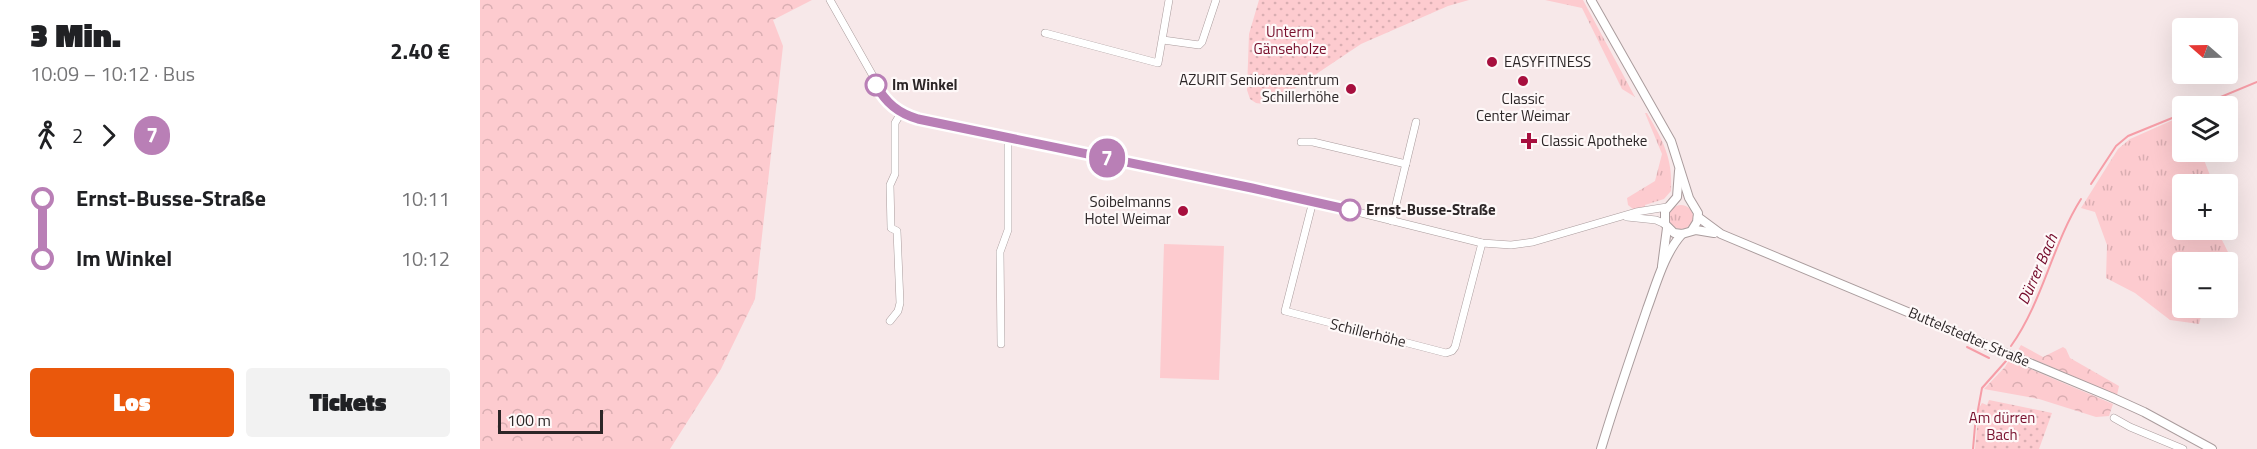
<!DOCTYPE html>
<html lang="de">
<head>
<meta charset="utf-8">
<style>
	body { margin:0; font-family:"Titillium Web",sans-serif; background:#f2f2f2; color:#202124; height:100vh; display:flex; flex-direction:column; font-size:22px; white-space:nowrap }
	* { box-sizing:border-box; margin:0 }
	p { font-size:20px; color:#757577 }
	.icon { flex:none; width:33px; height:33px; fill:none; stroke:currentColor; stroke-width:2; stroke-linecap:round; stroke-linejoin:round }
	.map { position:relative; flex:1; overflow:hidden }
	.drawer { display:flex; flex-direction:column; background:#fff; width:480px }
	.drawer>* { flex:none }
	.badge { padding:0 12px; border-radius:20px; font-size:21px; line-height:39px }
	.needle { width:39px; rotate:290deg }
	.tools { position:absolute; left:1692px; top:18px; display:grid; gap:12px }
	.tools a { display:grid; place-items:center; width:66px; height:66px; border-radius:6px; background:#fff; box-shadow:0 6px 24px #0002; font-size:30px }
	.scale { position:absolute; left:18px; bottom:15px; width:105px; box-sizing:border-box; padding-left:6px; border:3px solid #2c2627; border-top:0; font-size:16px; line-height:21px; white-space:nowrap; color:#2c2627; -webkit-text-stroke:4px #fef8f8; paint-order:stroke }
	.map>.badge { position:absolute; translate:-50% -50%; box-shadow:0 0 0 3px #fff }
	.legs { display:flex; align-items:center; gap:9px; height:66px; padding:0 30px; font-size:20px }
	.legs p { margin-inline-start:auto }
	.head { display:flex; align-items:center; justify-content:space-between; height:102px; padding:0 30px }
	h1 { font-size:33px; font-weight:800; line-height:45px }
	.action { display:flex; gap:12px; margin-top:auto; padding:12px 30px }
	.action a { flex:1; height:69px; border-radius:6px; background:#ea580c; color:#fff; font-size:24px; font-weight:800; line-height:69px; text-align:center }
	.action a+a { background:#f2f2f2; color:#202124 }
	ul { padding:0 30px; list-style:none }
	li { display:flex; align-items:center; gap:21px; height:60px; font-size:22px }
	li i { display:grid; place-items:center; width:9px; height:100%; margin:0 8px; background:currentColor }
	li i::after { content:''; width:15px; height:15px; margin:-8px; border:4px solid; border-radius:50%; background:#fff }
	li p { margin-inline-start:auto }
	li:first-child i { background:linear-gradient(#0000 50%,currentColor 0) }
	li:last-child i { background:linear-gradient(currentColor 50%,#0000 0) }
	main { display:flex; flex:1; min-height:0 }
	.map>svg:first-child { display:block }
	.grass { fill:url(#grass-tufts); fill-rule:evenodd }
	.forest { fill:url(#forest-crowns) }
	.park { fill:#fdcbcf }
	.garden { fill:url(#garden-dots) }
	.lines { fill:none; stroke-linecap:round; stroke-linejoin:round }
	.stream { stroke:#f69da7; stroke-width:2 }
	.minor-casing { stroke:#aa9c9d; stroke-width:8 }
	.major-casing { stroke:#aa9c9d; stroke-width:10 }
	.minor { stroke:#fff; stroke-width:7 }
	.major { stroke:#fff; stroke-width:8 }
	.line-1-casing { stroke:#fff; stroke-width:14 }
	.line-1 { stroke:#b97fb6; stroke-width:9 }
	.poi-dot { fill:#a70f3e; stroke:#fef8f8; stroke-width:2 }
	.stop-1-dot { fill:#fff; stroke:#b97fb6; stroke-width:3 }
	.labels { text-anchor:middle; stroke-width:4.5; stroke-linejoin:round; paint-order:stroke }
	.park-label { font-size:15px; fill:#780f2c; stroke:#fef8f8 }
	.poi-label { font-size:15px; fill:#2c2627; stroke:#fef8f8; text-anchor:start }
	.stop-label { font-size:15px; font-weight:bold; fill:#2c2627; stroke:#fef8f8; text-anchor:start }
	.street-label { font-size:15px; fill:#2c2627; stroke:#fef8f8 }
	.water-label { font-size:16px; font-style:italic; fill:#720728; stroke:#fef8f8 }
</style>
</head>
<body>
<main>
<section class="drawer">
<div class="head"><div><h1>3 Min.</h1><p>10:09 – 10:12 · Bus</p></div><b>2.40 €</b></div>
<div class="legs"><svg class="icon" aria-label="walk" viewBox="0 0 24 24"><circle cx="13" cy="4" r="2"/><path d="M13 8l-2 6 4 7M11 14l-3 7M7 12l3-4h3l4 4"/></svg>2<svg class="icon" aria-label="forward" viewBox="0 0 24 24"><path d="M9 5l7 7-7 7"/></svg><b class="badge" style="background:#b97fb6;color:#fff">7</b></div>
<ul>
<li><i style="color:#b97fb6"></i><b>Ernst-Busse-Straße</b><p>10:11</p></li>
<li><i style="color:#b97fb6"></i><b>Im Winkel</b><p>10:12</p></li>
</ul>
<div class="action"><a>Los</a><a>Tickets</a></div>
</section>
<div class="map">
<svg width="1777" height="449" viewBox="0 0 1777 449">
	<defs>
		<pattern id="grass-tufts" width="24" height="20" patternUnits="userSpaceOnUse" patternTransform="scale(1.5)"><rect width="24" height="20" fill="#fdcbcf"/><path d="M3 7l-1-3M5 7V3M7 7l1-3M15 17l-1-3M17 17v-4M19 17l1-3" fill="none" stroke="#d9aeb2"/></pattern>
		<pattern id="forest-crowns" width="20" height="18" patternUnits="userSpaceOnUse" patternTransform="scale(1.5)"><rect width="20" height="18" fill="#fdcbcf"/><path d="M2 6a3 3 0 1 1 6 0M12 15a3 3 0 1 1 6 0" fill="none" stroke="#d9aeb2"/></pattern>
		<pattern id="garden-dots" width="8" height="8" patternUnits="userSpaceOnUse" patternTransform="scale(1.5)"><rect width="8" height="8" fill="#fdcbcf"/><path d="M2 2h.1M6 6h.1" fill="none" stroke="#d9aeb2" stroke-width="1.8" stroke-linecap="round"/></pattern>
	</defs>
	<rect width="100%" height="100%" fill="#f7e8e9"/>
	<g class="grass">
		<polygon points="1065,0 1103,0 1155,97 1142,89 1102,8"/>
		<path d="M1165,113h2c16,28 26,45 24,78l-7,8 -19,6v2l-12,2 -5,-4 -1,-7 28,-17 7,-27z"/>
		<path d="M1702,116v36h19l10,26v6h-29v46h35l17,34 -4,9 5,8 -8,31 -16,-2 -10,7 -2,7 -29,-4 -35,-27 -29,-15 1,-33 -12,-33 -14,-4 37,-59 12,-10zM1748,262v46h-46v-46z"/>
		<circle cx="1201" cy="217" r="12"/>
	</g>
	<g class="forest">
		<polygon points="0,0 332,0 293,20 303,46 275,299 241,369 190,449 0,449"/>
		<polygon points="1541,345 1563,357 1583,347 1586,349 1590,358 1639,386 1637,395 1537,352"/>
		<polygon points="1529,360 1633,404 1629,416 1616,417 1559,399 1504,389 1525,367"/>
	</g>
	<polygon class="park" points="684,244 744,246 739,380 680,378"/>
	<g class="garden">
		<polygon points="779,0 989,0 968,6 881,44 802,97 783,104 776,103 770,99 767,90 769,34"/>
		<polygon points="1509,400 1572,413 1559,449 1495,449 1499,408 1502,403 1507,405"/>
	</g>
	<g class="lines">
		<g class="stream">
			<polyline points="1719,106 1777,82"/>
			<polyline points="1611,184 1636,146 1648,136 1702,114"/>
			<path d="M1531,346c32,-45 41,-101 70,-147"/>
			<polyline points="1487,347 1509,358"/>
			<polyline points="1493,449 1495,426 1502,388 1526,361"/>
		</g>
		<defs>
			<g id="minor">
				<polyline points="350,0 406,99 421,113 438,119 833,201 1002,243 1031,245 1053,242 1156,212 1187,207"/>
				<polyline points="565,33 678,63 689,0"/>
				<polyline points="683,40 719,45 722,42 736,0"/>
				<polyline points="821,142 833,142 926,164"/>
				<polyline points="833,201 805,311 966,353 972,351 975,347 1002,243"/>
				<polyline points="1147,217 1176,220 1185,224"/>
				<polyline points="912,221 936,122"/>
				<polyline points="410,321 418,311 420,303 417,231 411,228 410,185 415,174 415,123 421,113"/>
				<polyline points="521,344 520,252 528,230 528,138"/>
				<polyline points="1634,418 1650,427 1703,449"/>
			</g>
			<g id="major">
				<polyline points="1111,0 1191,141 1209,198 1218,213 1217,222 1212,230"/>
				<polyline points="1199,171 1197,197 1185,211 1185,224 1194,233 1202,234 1216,230 1234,233"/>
				<polyline points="1218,217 1241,234 1631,397 1664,412 1732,449"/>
				<polyline points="1182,266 1187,228"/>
				<path d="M1121,449c14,-47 30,-93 46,-140 9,-24 17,-55 35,-75"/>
			</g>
		</defs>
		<use href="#minor" class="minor-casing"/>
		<use href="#major" class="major-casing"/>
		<use href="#minor" class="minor"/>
		<use href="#major" class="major"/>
	</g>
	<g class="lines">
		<defs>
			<path id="line-1" d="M396,85c10,18 22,28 42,34l334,69 98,22"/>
		</defs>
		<use href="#line-1" class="line-1-casing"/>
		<use href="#line-1" class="line-1"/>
	</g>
	<g class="poi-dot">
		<circle cx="1012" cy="62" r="6"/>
		<circle cx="1043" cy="81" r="6"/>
		<circle cx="871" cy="89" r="6"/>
		<path d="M1046 132h6v6h6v6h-6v6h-6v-6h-6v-6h6z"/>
		<circle cx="703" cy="211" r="6"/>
	</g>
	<g class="stop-1-dot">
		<circle cx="396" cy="85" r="10"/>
		<circle cx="870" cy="210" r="10"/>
	</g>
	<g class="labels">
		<g class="park-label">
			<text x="810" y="37">Unterm<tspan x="810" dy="17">Gänseholze</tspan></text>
			<text x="1522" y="423">Am dürren<tspan x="1522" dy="17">Bach</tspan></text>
		</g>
		<g class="poi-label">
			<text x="1024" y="67">EASYFITNESS</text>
			<text x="859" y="85" text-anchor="end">AZURIT Seniorenzentrum<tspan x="859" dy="17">Schillerhöhe</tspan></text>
			<text x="1043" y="104" text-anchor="middle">Classic<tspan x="1043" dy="17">Center Weimar</tspan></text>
			<text x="1061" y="146">Classic Apotheke</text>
			<text x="691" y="207" text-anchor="end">Soibelmanns<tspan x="691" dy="17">Hotel Weimar</tspan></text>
		</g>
		<g class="stop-label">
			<text x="412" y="90">Im Winkel</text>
			<text x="886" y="215">Ernst-Busse-Straße</text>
		</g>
		<g class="street-label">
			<text transform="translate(888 333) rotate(14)" y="5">Schillerhöhe</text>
			<text transform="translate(1489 337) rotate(23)" y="5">Buttelstedter Straße</text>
		</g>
		<g class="water-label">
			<text transform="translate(1557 269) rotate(-66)" y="6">Dürrer Bach</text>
		</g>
	</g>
</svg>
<div class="tools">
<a><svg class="needle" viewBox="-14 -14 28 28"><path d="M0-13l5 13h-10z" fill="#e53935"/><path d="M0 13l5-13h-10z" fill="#757577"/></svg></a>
<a><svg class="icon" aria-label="layers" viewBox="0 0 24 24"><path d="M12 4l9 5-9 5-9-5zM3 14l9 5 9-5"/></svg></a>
<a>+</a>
<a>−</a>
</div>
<div class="scale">100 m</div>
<b class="badge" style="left:627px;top:158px;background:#b97fb6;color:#fff">7</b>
</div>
</main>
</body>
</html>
